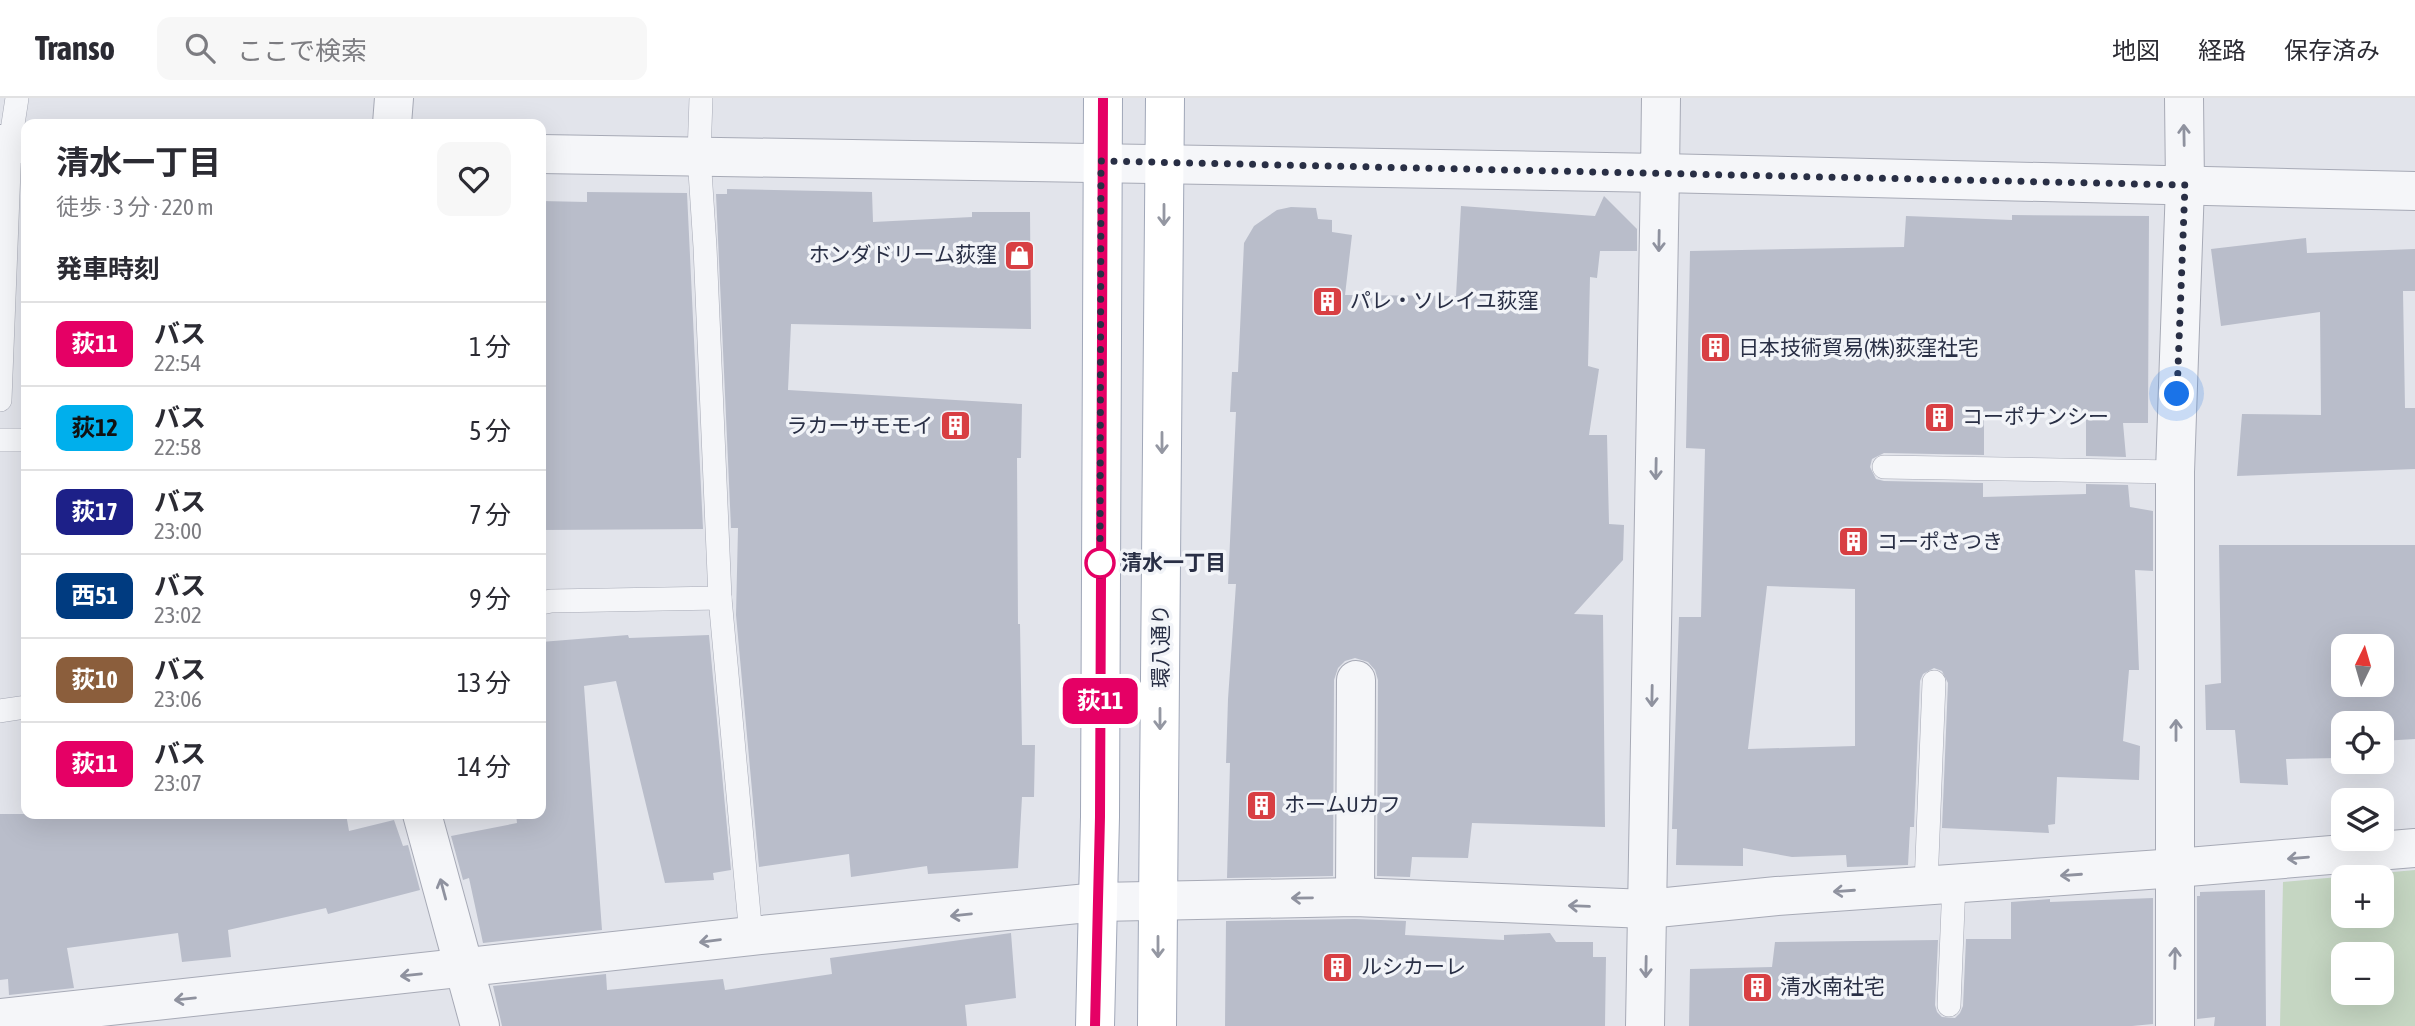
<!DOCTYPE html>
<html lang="ja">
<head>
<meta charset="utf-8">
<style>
	body { margin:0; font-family:"Asap Condensed","Noto Sans JP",sans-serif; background:#f7f7f7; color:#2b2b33; height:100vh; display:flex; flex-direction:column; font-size:26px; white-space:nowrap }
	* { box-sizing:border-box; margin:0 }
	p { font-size:23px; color:#7c7c81 }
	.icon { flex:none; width:38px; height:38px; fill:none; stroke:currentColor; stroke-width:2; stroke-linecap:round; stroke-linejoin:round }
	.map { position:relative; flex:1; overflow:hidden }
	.sheet { position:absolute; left:21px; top:21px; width:525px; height:700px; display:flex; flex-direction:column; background:#fff; border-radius:14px; box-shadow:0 7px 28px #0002 }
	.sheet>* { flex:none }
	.badge { padding:0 14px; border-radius:10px; font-size:24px; line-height:46px }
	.needle { width:46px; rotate:5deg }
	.buttons { position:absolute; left:2331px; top:536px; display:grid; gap:14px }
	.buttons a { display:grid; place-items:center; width:63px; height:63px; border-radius:14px; background:#fff; box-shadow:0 7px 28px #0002; font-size:35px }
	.you { position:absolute; width:35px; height:35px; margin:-18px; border:5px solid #fff; border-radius:50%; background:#1a73e8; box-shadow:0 0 0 10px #1a73e833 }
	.map>.badge { position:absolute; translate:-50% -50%; box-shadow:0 0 0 4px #fff }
	h2 { padding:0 35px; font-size:26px; line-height:63px }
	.round { display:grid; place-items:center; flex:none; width:74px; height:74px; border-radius:14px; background:#f7f7f7 }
	.head { display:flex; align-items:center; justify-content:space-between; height:119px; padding:0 35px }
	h1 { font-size:33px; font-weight:700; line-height:52px }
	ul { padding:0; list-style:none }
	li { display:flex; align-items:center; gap:21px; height:84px; padding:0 35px; border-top:2px solid #e1e1e2 }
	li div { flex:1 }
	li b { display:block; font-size:26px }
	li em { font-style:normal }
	li .badge { min-width:77px; font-weight:700; text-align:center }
	header { display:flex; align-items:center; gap:42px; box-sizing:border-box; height:98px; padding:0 35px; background:#fff; border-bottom:2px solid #e1e1e2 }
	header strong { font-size:33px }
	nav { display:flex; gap:38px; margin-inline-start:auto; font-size:24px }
	.search { width:490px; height:63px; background:#f7f7f7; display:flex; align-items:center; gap:18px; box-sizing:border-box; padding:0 24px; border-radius:14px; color:#7c7c81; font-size:26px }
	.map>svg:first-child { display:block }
	.green { fill:#c5d6c2; fill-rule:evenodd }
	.building { fill:#b9bdca; fill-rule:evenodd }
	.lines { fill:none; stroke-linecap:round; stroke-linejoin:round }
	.lane-casing { stroke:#a7aab6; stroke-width:24 }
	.street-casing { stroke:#a7aab6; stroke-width:40 }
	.primary-casing { stroke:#a0a7b8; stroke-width:40 }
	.lane { stroke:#f5f6f9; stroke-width:23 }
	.street { stroke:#f5f6f9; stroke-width:38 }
	.primary { stroke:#fff; stroke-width:38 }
	.oneway { stroke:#8f929f }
	.oneway2 { stroke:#9497a2 }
	.line-casing { stroke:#fff; stroke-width:16 }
	.line { stroke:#e50065; stroke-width:10 }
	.walk { stroke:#292f45; stroke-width:7; stroke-dasharray:0 12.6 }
	.stop-dot { fill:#fff; stroke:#e50065; stroke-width:3.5 }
	.labels { text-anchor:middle; stroke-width:7; stroke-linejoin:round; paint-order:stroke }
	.poi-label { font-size:21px; fill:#292f45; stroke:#f2f4f8; text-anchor:start }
	.stop-label { font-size:21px; font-weight:bold; fill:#292f45; stroke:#f2f4f8; text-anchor:start }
	.street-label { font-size:21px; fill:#292f45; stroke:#f2f4f8 }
</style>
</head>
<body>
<header>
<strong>Transo</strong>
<div class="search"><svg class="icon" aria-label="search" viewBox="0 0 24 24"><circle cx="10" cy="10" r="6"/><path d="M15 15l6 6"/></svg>ここで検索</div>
<nav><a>地図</a><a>経路</a><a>保存済み</a></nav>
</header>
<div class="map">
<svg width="2415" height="928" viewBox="0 0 2415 928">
	<rect width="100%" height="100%" fill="#e2e4eb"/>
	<path class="green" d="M2415,772v156h-135l3,-144zM2343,779h39v38h-39zM2343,856h39v38h-39z"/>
	<g class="building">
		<polygon points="727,91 872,94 873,124 972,119 972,114 1030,114 1031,231 791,226 788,292 1022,306 1021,360 1017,360 1018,526 1020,526 1022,647 1035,647 1034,699 1022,699 1018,770 928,776 927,768 851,779 849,756 759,769 736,517 738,430 731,430 716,96 727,96"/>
		<polygon points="587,94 687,95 703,431 541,432 541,103 587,104"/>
		<polygon points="1604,98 1637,131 1637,153 1600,153 1597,180 1590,179 1588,268 1599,271 1589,337 1607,337 1609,426 1624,427 1623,462 1574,516 1603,517 1605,729 1472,725 1468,760 1412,759 1410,779 1377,778 1378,582 1375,572 1368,564 1355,560 1345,563 1338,570 1334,582 1333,778 1227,780 1230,665 1226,665 1228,601 1236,486 1228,486 1236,314 1230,314 1232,274 1238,274 1244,145 1254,128 1277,112 1291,109 1316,110 1318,121 1332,122 1332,134 1352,137 1345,197 1456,198 1461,108 1595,118"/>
		<path d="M2012,117l137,1 -1,207h-25l3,34 -40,-1v-43l-102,2v40l-100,-2 -12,6 -2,8 6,12 8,2 99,2v14l103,-3v-10l42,1 2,22 23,4v60l-18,-1 4,100h-10l-6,71 17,5 -1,34 -82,-3 -2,47 -7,1 1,8 -107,-5 6,-145 -6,-12 -8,-3 -11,6 -3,7 -6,146h-4l-2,38 -61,2 -1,-12 -54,2 -49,-9v18l-67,-1 1,-36h-5l7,-212h22l4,-168 -19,-1 4,-197 214,-4 2,-31 106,4zM1767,488l88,3v157l-107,3z"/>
		<polygon points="2306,140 2307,155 2415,151 2415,193 2403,193 2405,310 2415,310 2415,371 2237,378 2242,316 2321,317 2320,214 2221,228 2211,151"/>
		<path d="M2219,447h196v194l-33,2v-18h-39v21l-5,1v13l-52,1 2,26 -48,-2 -5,-53h-29l-1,-45 16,-2zM2343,548h39v38h-39z"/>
		<polygon points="628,537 629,540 709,537 731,772 713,775 714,782 665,785 616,583 584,588 602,832 483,845 469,780 463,782 451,738 517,725 516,716 541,716 541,544"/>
		<polygon points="0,716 346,716 349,733 394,722 403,748 408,747 420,792 328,816 326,810 228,832 231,859 182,864 178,835 67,850 74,890 9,897 8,881 0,882"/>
		<polygon points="2265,792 2266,928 2214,928 2215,919 2197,921 2197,798 2200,798 2200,794"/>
		<polygon points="2153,800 2153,926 2132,928 1689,928 1690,871 1772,869 1775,844 1938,842 1935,907 1937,914 1942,919 1955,920 1960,915 1963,908 1966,841 2011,841 2011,804 2050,801 2050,804"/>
		<polygon points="1355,821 1406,823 1405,837 1504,842 1504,837 1550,835 1556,844 1593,844 1593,859 1606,859 1605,928 1225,928 1226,823"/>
		<polygon points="1011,835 1016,900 965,907 967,928 502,928 493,888 606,876 607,892 723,881 725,892 832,876 830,860"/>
	</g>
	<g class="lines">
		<defs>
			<g id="lane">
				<polyline points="701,0 699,58 705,149 720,500 751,838"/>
				<polyline points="0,302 10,46 17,0"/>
				<polyline points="0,342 26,342"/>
				<polyline points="1884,369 2175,374"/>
				<polyline points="541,505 551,503 720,500"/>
				<polyline points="0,613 26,609"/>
				<polyline points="1926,787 1934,584"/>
				<polyline points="1949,907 1954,785"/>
			</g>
			<g id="street">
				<polyline points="392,26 394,0"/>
				<polyline points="0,46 26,46"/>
				<path d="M541,56c373,4 746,13 1119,19l1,-75"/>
				<polyline points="422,716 480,928"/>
				<polyline points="1355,799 1356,582"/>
				<polyline points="0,920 751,838 1098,804 1355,799 1647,811 1777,798 2176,770 2415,750"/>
				<polyline points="1645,928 1660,75 2415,93"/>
				<polyline points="2175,928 2175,374 2185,87 2184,0"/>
			</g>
			<g id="primary">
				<polyline points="1095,928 1100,719 1103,0"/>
				<polyline points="1157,928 1165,0"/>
			</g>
		</defs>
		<use href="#lane" class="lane-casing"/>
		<use href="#street" class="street-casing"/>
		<use href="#primary" class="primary-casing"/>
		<use href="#lane" class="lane"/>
		<use href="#street" class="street"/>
		<use href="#primary" class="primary"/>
	</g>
	<defs><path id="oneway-shaft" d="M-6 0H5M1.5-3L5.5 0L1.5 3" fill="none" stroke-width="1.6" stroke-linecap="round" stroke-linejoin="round" transform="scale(1.75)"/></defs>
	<g class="oneway">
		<use href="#oneway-shaft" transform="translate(2184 37) rotate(-91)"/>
		<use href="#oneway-shaft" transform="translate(1659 143) rotate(91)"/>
		<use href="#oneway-shaft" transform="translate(1656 371) rotate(91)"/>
		<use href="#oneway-shaft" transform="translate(1652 598) rotate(91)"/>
		<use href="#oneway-shaft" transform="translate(2176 632) rotate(-90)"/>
		<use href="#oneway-shaft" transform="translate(2298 760) rotate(175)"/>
		<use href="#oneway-shaft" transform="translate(2071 777) rotate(176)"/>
		<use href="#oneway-shaft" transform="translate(443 791) rotate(-105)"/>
		<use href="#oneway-shaft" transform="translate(1844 793) rotate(176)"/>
		<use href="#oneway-shaft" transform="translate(1302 800) rotate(179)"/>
		<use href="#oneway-shaft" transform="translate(1579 808) rotate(-178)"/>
		<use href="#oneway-shaft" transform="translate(961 817) rotate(174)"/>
		<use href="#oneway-shaft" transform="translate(710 843) rotate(173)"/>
		<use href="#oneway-shaft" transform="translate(2175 860) rotate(-89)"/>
		<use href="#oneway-shaft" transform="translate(1646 869) rotate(91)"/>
		<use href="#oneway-shaft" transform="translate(411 877) rotate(174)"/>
		<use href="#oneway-shaft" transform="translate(185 901) rotate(174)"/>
	</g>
	<g class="oneway2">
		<use href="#oneway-shaft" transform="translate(1164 117) rotate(90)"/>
		<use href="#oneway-shaft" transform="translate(1162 345) rotate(90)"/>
		<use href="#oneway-shaft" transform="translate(1160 621) rotate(90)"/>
		<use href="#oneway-shaft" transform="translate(1158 849) rotate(90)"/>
	</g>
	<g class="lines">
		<defs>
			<polyline id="line" points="1095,928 1100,719 1103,0"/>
		</defs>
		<use href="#line" class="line-casing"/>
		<use href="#line" class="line"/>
		<polyline class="walk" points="1100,465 1100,478 1101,63 2185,87 2177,296"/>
	</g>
	<defs>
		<symbol id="shop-square" viewBox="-11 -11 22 22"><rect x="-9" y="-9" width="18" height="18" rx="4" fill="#d83f43" stroke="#f2f4f8"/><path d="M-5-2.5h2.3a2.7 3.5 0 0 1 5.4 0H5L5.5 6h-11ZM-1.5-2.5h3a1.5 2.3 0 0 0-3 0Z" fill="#fff"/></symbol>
		<symbol id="building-square" viewBox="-11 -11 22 22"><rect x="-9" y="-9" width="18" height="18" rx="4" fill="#d83f43" stroke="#f2f4f8"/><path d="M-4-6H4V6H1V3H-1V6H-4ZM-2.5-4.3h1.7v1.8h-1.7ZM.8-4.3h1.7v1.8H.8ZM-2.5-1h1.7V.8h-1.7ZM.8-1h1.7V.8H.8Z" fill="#fff"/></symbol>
	</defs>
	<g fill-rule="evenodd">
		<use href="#shop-square" x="1002" y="140" width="35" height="35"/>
		<use href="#building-square" x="1310" y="186" width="35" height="35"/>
		<use href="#building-square" x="1698" y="232" width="35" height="35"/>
		<use href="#building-square" x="1922" y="302" width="35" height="35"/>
		<use href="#building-square" x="938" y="310" width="35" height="35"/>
		<use href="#building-square" x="1836" y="426" width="35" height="35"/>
		<use href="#building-square" x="1244" y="690" width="35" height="35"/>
		<use href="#building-square" x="1320" y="852" width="35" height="35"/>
		<use href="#building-square" x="1740" y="872" width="35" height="35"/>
	</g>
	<circle class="stop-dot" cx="1100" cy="465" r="14"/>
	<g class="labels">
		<g class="poi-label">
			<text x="997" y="164" text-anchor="end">ホンダドリーム荻窪</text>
			<text x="1350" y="210">パレ・ソレイユ荻窪</text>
			<text x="1738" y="257">日本技術貿易(株)荻窪社宅</text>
			<text x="1962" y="326">コーポナンシー</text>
			<text x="933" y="335" text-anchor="end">ラカーサモモイ</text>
			<text x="1877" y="451">コーポさつき</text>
			<text x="1284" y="714">ホームUカフ</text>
			<text x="1361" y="876">ルシカーレ</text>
			<text x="1780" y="896">清水南社宅</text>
		</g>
		<g class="stop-label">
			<text x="1121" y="472">清水一丁目</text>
		</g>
		<g class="street-label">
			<text transform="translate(1161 548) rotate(-90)" y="7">環八通り</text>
		</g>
	</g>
</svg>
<div class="buttons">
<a><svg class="needle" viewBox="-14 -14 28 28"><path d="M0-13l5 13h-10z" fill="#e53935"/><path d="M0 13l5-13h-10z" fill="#7c7c81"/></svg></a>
<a><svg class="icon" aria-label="locate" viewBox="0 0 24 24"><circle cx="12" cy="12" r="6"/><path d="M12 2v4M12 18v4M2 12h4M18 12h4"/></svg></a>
<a><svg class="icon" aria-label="layers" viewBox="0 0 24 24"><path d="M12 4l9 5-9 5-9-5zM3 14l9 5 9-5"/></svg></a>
<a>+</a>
<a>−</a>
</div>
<div class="you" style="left:2177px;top:296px"></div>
<b class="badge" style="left:1100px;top:603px;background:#e50065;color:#fff">荻11</b>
<section class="sheet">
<div class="head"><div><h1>清水一丁目</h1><p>徒歩 · 3 分 · 220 m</p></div><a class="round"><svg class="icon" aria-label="heart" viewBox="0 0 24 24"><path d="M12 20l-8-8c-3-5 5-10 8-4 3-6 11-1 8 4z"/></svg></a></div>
<h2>発車時刻</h2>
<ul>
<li><span class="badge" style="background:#e50065;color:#fff">荻11</span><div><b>バス</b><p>22:54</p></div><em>1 分</em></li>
<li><span class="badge" style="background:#00afec;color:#111">荻12</span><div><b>バス</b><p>22:58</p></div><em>5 分</em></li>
<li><span class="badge" style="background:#1d2088;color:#fff">荻17</span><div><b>バス</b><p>23:00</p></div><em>7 分</em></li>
<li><span class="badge" style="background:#003b80;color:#fff">西51</span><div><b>バス</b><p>23:02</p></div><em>9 分</em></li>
<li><span class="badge" style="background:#8b5e3c;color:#fff">荻10</span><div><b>バス</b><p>23:06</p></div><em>13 分</em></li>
<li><span class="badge" style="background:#e50065;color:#fff">荻11</span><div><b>バス</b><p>23:07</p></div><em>14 分</em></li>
</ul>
</section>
</div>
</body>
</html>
